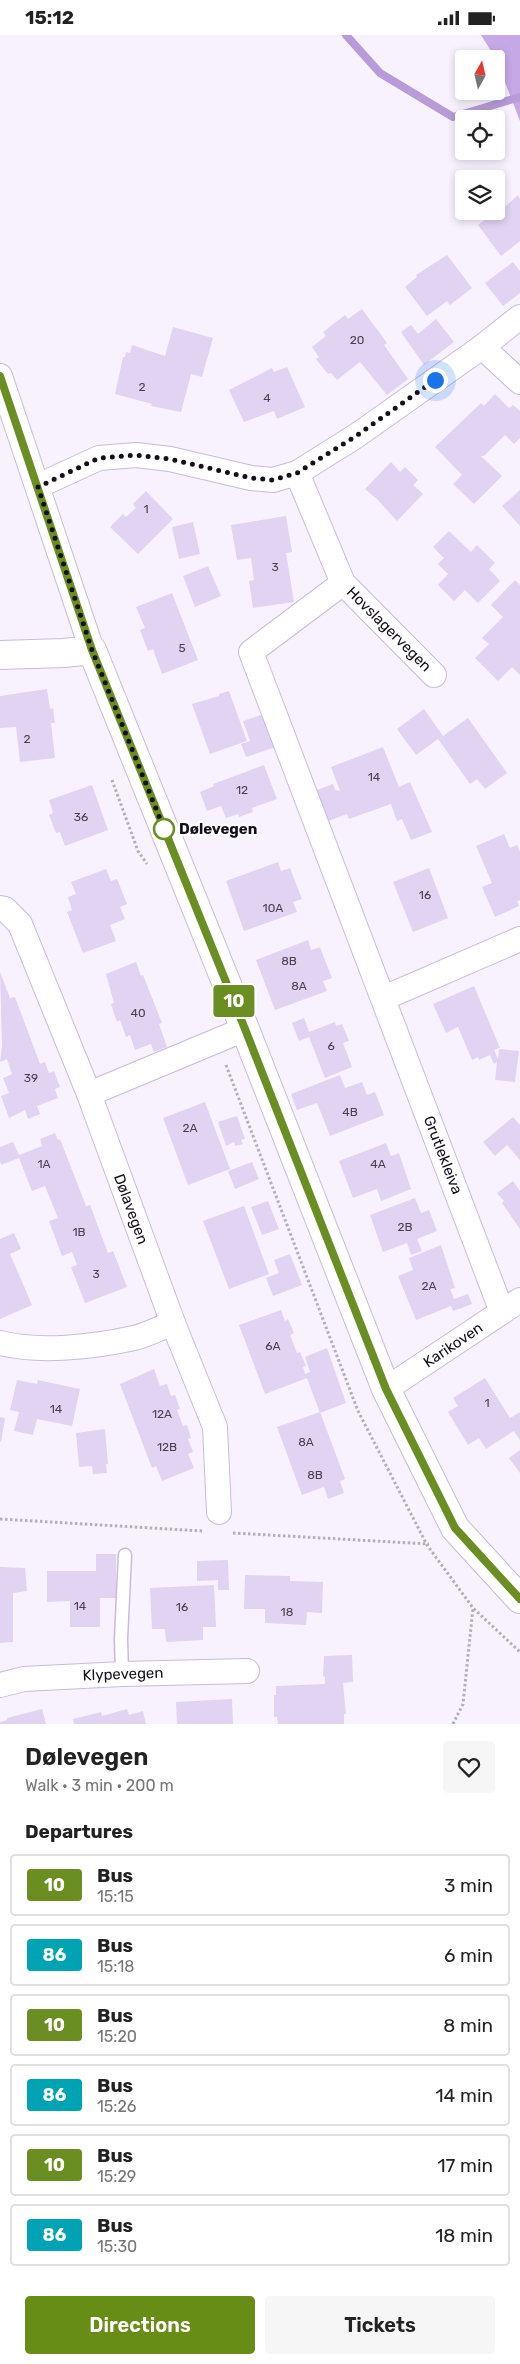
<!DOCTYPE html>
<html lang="en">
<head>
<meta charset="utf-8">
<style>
	body { margin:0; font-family:Rubik,sans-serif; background:#f6f6f6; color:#222; height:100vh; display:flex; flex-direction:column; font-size:19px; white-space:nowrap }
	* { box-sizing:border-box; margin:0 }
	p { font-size:16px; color:#767676 }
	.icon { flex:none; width:28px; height:28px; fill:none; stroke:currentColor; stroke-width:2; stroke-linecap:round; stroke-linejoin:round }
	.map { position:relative; height:1689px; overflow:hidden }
	.side { display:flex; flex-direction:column; background:#fff; flex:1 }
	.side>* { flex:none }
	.badge { padding:0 10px; border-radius:4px; font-size:18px; line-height:32px }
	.needle { width:32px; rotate:8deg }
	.tools { position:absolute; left:455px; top:15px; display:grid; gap:10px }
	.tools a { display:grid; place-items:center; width:50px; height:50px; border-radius:5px; background:#fff; box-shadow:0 2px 8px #0003; font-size:25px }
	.you { position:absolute; width:25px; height:25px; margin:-12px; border:4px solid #fff; border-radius:50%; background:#1a73e8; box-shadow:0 0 0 8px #1a73e833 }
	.map>.badge { position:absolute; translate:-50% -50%; box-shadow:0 0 0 2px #fff }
	h2 { padding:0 25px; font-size:19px; line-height:45px }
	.round { display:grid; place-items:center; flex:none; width:52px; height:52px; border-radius:5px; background:#f6f6f6 }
	.head { display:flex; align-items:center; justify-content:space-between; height:85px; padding:0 25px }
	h1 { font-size:24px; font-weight:600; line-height:38px }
	.button { display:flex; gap:10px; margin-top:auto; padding:10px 25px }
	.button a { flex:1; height:58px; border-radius:5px; background:#688d16; color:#fff; font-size:20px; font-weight:600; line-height:58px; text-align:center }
	.button a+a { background:#f6f6f6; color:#222 }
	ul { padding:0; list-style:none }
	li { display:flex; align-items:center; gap:15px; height:62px; margin:0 10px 8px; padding:0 15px; border:2px solid #e0e0e0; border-radius:5px }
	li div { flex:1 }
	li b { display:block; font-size:19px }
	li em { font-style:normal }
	li .badge { min-width:55px; font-weight:700; text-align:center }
	.status { display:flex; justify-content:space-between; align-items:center; height:35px; padding:0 25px; background:#fff; direction:ltr }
	.status svg { height:14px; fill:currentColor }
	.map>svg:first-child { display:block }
	.forest { fill:#c6a8e6 }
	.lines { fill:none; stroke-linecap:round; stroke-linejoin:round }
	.stream { stroke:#b89bd8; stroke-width:8 }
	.building { fill:#e1d3f2 }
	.lane-casing { stroke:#c9bbda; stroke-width:15 }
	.street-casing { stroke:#c9bbda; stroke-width:26 }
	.secondary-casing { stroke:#c9bbda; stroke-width:30 }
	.path { stroke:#b3aeba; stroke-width:3; stroke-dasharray:2.5 2.5; stroke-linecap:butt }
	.lane { stroke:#fff; stroke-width:12 }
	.street { stroke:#fff; stroke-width:24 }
	.secondary { stroke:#fff; stroke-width:28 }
	.line-casing { stroke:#fff; stroke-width:11 }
	.line { stroke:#6b8e23; stroke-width:8 }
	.walk { stroke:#140f19; stroke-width:5; stroke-dasharray:0 9 }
	.stop-dot { fill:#fff; stroke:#6b8e23; stroke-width:2.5 }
	.labels { text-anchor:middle; stroke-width:4.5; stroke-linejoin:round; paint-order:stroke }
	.number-label { font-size:12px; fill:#47404f }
	.street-label { font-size:15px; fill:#140f19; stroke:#fff }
	.stop-label { font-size:15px; font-weight:bold; fill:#140f19; stroke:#fff; text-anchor:start }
</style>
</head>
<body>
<div class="status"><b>15:12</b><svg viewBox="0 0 49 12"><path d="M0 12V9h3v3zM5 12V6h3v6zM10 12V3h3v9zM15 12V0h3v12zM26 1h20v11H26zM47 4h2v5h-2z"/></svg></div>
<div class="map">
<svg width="520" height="1689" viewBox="0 0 520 1689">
	<rect width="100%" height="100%" fill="#f8f2ff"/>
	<polygon class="forest" points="481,0 520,0 520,86 496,24"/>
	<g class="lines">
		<polyline class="stream" points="346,0 380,38 453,82 520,62"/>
	</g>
	<g class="building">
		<polygon points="518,160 520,164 520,206 501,221 478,190 492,180 494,182"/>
		<polygon points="447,220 472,253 450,270 447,266 427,281 405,252 417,242 416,240"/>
		<polygon points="513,227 520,236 520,258 503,271 485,248"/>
		<polygon points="362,274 387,308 384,310 408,344 387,360 360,327 337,345 331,338 328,339 316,324 319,322 312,312 326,301 323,297 345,280 348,284"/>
		<polygon points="436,284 454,307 424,330 401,297 411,290 418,299"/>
		<polygon points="173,292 213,303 202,342 191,339 181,377 151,371 152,369 115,359 123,322 125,322 126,317 130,318 132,310 165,321"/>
		<polygon points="287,332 305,372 277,384 274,376 244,387 229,355 272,333 274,337"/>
		<polygon points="495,359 509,373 513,370 520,376 520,403 514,409 505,400 484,421 481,421 502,441 474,469 453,449 462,440 435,412 481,368 484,371"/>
		<polygon points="391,427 400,437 405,432 418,445 413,450 423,459 397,486 377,464 365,454"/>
		<polygon points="520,455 520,491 502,471"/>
		<polygon points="146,456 173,484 138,519 110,492 123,479 126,482 136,473 133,469"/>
		<polygon points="286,481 292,517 286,518 294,567 253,573 249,546 254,545 251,523 237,525 231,490"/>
		<polygon points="193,487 200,519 179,524 172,492"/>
		<polygon points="449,496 471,517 477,510 495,528 489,534 500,546 478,568 465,555 454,566 438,550 448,539 438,529 444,523 433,512"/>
		<polygon points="208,531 221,561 195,572 183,541"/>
		<polygon points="515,545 520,550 520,640 512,632 498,646 475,623 489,609 482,603 503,582 491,570"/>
		<polygon points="172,558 198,625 162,639 153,614 148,616 140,595 145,593 136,572"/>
		<polygon points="47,654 50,674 53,673 55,688 51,688 55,723 20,727 16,692 0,693 0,661"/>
		<polygon points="229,656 247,706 210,719 192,669 219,661 219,659"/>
		<polygon points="424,674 443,701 468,683 507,738 485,754 477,744 470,749 438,704 416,720 397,694"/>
		<polygon points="264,679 276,712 246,722 241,709 250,706 243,686"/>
		<polygon points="383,712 399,752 410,747 432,797 411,805 402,784 397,786 391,769 349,784 347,779 323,788 312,757 333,749 335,755 340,756 331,732"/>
		<polygon points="264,730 277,764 252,773 253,777 239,782 238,779 226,783 221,771 207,776 200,757 214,751 213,749"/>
		<polygon points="92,750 108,795 65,811 60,797 56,798 49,780 53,778 49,765"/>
		<polygon points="504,799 510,813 517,810 520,817 520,865 517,866 519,871 495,882 482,852 492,848 476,811"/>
		<polygon points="278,827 281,836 290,833 302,864 293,867 297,877 244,896 226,846"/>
		<polygon points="429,833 448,883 413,897 393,847"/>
		<polygon points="106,834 111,846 117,844 127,869 120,872 125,884 110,890 116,906 83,918 67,877 72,875 68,862 76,859 71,847"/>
		<polygon points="308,905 311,915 320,912 326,928 332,943 323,946 327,956 275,975 256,925"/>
		<polygon points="136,927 141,941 143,940 162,988 159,989 167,1012 154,1017 151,1009 135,1015 130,1000 126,1002 120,985 117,987 111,969 114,968 106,939"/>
		<polygon points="0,937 10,963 15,962 40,1029 45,1027 49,1038 54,1036 60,1052 55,1054 58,1063 37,1071 40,1079 28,1084 25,1075 9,1083 1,1061 9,1058 3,1043 12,1039 7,1024 0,1027 2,1011"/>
		<polygon points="474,951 500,1013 494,1015 498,1024 499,1014 519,1016 515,1047 495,1045 497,1027 494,1029 490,1020 479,1025 478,1022 472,1025 458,992 446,998 433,969"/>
		<polygon points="304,983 309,997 335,987 336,991 342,989 349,1006 343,1008 352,1032 325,1043 309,1002 299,1006 292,988"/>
		<polygon points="340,1040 345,1053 362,1047 367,1060 375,1057 384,1080 330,1101 317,1068 297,1075 291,1059"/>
		<polygon points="205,1067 230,1134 188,1150 163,1083"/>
		<polygon points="237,1081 245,1104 241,1105 243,1109 235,1111 234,1107 226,1111 218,1087"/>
		<polygon points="513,1082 520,1090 520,1125 507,1110 495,1121 483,1107"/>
		<polygon points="55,1098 58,1105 60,1104 86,1171 90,1170 108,1218 113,1216 127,1252 85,1268 71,1232 77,1230 72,1217 62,1221 49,1186 58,1183 45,1151 32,1156 19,1123 1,1130 0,1126 0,1112 13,1107 19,1120 42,1111 40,1104"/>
		<polygon points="386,1108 391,1121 399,1118 411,1154 381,1166 377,1154 353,1163 339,1126"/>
		<polygon points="252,1127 259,1144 235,1154 228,1136"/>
		<polygon points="513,1146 520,1156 520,1194 502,1168 504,1166 497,1158"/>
		<polygon points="415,1163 421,1178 429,1175 437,1196 417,1204 422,1216 411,1220 407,1208 383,1217 370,1180"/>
		<polygon points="268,1166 279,1194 262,1200 251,1172"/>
		<polygon points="244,1171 269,1239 229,1254 203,1186"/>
		<polygon points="14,1198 21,1214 10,1219 32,1270 0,1284 0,1204"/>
		<polygon points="441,1210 455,1253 450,1254 454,1264 468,1259 472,1269 453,1276 451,1271 416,1285 398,1241 413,1235 409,1223"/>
		<polygon points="290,1219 302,1250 273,1261 266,1243 279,1238 274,1225"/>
		<polygon points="281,1275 285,1286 288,1284 294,1298 290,1300 297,1318 300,1317 306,1331 303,1332 305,1339 310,1337 305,1322 327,1313 346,1368 320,1378 307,1343 265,1359 239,1290"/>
		<polygon points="154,1334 160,1351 167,1349 171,1361 175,1360 180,1374 177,1375 183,1391 187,1390 191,1403 188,1404 193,1417 188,1419 194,1433 162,1446 156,1431 152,1433 120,1349"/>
		<polygon points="485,1343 510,1383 520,1377 520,1405 514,1396 486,1414 479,1403 468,1410 448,1377 458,1371 453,1363"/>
		<polygon points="17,1345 37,1349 38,1345 80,1354 72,1391 37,1384 33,1400 14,1396 19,1377 10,1375"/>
		<polygon points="320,1377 345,1444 340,1446 344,1458 328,1464 324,1452 302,1460 277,1392"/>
		<polygon points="0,1382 5,1383 1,1407 0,1406"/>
		<polygon points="105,1394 108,1429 106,1429 107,1438 93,1439 92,1431 79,1432 76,1398"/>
		<polygon points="520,1415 520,1438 509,1423"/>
		<polygon points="96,1519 116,1519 116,1563 100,1563 100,1592 70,1592 70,1566 47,1567 47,1536 96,1536"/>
		<polygon points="228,1525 229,1555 218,1555 218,1545 197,1546 197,1526"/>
		<polygon points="0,1532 25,1533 27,1556 13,1558 13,1607 0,1608"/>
		<polygon points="245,1540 290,1541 290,1546 323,1547 322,1578 307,1577 306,1590 265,1588 265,1574 244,1574"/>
		<polygon points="214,1550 216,1592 203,1592 203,1605 166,1607 165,1594 152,1594 150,1553"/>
		<polygon points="352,1620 353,1647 343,1648 346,1679 344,1679 344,1689 278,1689 277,1682 274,1682 274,1660 276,1660 276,1651 325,1649 325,1642 323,1641 324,1621"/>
		<polygon points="232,1664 233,1689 177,1689 176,1667"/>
		<polygon points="42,1674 46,1689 0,1689 0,1687 7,1685 7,1683"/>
		<polygon points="127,1674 129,1680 143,1676 146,1689 74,1689 73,1684 101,1677 102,1681"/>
	</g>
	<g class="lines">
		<defs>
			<polyline id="lane" points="122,1639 121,1604 125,1520"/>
			<g id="street">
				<polyline points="482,312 520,347"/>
				<polyline points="0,341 92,615"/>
				<polyline points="297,438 343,548 434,640"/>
				<polyline points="38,451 99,423 136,420 170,424 251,443 273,445 297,438 356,401 482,312 520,282"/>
				<polyline points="343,548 251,617 502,1277"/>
				<polyline points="0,873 5,874 20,889 89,1059 173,1288 215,1392 219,1477"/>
				<polyline points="384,963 520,904"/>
				<polyline points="89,1059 245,994"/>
				<path d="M0,1308c40,10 93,4 134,-5 13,-3 26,-10 39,-15"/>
				<polyline points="386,1354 520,1265"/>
				<polyline points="0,1650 24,1644 122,1639 247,1636"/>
			</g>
			<polyline id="secondary" points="0,620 64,618 92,615 245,994 386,1354 455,1493 520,1564"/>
		</defs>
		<use href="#lane" class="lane-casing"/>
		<use href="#street" class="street-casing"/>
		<use href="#secondary" class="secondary-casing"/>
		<g class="path">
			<polyline points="112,745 138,816 147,829"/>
			<polyline points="226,1030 358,1376 427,1510 473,1573 520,1617"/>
			<polyline points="0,1484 202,1496"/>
			<polyline points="233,1498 429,1509"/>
			<polyline points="453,1689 463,1669 473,1573"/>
		</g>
		<use href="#lane" class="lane"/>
		<use href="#street" class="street"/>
		<use href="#secondary" class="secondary"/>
	</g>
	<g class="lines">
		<defs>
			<polyline id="line" points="0,341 92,615 245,994 386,1354 455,1493 520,1564"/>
		</defs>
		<use href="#line" class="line-casing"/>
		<use href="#line" class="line"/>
		<polyline class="walk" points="164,794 165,796 92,615 38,452 99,423 136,420 170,424 251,443 273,445 297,438 356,401 435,345"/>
	</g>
	<circle class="stop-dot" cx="164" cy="794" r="10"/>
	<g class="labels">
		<g class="number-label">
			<text x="357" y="309">20</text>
			<text x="142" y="356">2</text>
			<text x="267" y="367">4</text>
			<text x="146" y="478">1</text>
			<text x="275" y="536">3</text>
			<text x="182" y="617">5</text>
			<text x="27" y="708">2</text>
			<text x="374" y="746">14</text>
			<text x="242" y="759">12</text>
			<text x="81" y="786">36</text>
			<text x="425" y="864">16</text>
			<text x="273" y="877">10A</text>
			<text x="289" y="930">8B</text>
			<text x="299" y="955">8A</text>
			<text x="138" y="982">40</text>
			<text x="331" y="1015">6</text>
			<text x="31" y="1047">39</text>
			<text x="350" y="1081">4B</text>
			<text x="190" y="1097">2A</text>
			<text x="44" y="1133">1A</text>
			<text x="378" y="1133">4A</text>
			<text x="405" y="1196">2B</text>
			<text x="79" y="1201">1B</text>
			<text x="96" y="1243">3</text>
			<text x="429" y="1255">2A</text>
			<text x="273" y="1315">6A</text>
			<text x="487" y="1372">1</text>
			<text x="56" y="1378">14</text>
			<text x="162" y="1383">12A</text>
			<text x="306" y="1411">8A</text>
			<text x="167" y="1416">12B</text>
			<text x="315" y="1444">8B</text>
			<text x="80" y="1575">14</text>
			<text x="182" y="1576">16</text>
			<text x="287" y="1581">18</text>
		</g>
		<g class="street-label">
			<text transform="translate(389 594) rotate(45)" y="5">Hovslagervegen</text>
			<text transform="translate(443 1120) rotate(69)" y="5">Grutlekleiva</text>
			<text transform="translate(131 1174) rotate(70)" y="5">Dølavegen</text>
			<text transform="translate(453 1310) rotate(-34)" y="5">Karikoven</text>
			<text transform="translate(123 1639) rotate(-2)" y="5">Klypevegen</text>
		</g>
		<g class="stop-label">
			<text x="179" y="799">Dølevegen</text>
		</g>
	</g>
</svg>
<div class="tools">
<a><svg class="needle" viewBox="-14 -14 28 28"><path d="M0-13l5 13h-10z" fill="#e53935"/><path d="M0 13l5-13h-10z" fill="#767676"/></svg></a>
<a><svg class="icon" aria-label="locate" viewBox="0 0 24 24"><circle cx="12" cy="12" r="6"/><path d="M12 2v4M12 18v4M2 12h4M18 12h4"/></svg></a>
<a><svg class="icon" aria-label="layers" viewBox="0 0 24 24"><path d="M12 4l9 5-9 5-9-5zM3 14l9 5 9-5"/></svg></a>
</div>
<div class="you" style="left:435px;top:345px"></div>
<b class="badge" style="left:234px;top:966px;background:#6b8e23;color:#fff">10</b>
</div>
<section class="side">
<div class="head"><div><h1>Dølevegen</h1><p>Walk · 3 min · 200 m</p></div><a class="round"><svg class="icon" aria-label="heart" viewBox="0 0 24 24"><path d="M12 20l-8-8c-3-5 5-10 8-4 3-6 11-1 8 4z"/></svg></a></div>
<h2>Departures</h2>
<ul>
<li><span class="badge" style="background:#6b8e23;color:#fff">10</span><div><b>Bus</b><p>15:15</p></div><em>3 min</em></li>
<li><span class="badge" style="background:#00a3b4;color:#fff">86</span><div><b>Bus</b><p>15:18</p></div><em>6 min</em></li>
<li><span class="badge" style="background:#6b8e23;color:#fff">10</span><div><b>Bus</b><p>15:20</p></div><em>8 min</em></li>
<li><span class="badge" style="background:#00a3b4;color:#fff">86</span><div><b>Bus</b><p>15:26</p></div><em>14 min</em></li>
<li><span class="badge" style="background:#6b8e23;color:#fff">10</span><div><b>Bus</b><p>15:29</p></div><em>17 min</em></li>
<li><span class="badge" style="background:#00a3b4;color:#fff">86</span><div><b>Bus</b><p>15:30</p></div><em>18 min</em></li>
</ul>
<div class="button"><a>Directions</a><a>Tickets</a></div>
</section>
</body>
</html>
